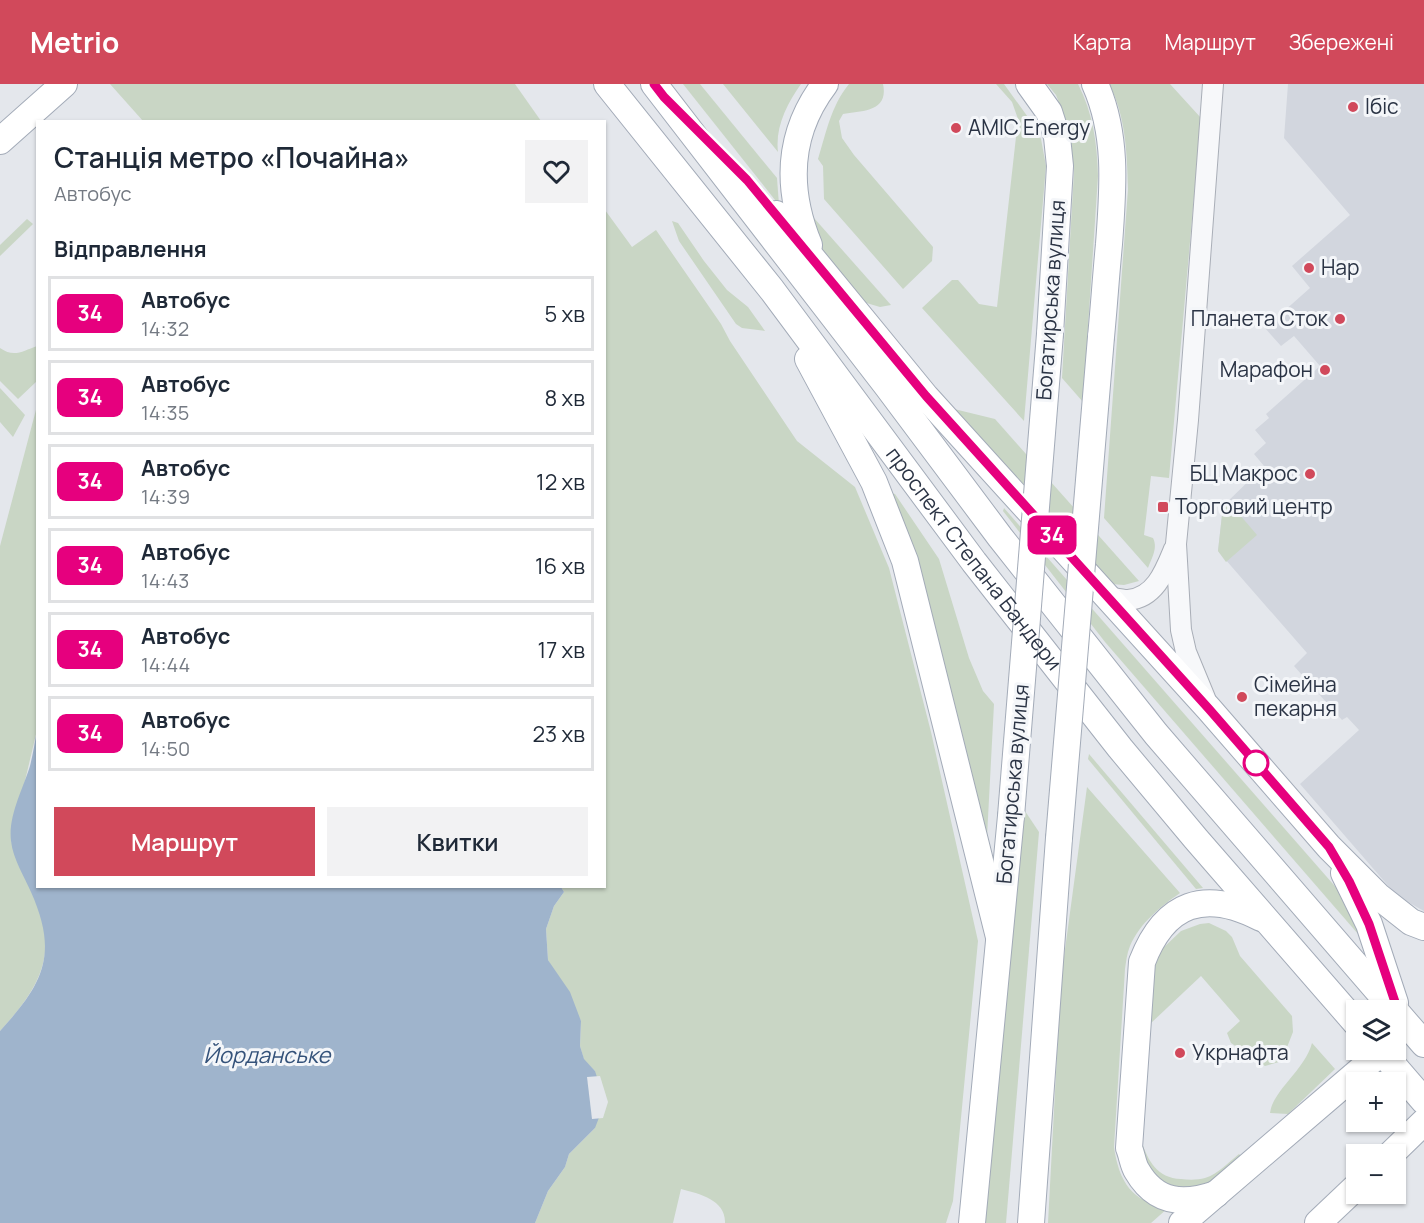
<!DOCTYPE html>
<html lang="uk">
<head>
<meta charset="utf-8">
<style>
	body { margin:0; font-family:Manrope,sans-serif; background:#f2f2f3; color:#1f2937; height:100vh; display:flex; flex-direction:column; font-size:22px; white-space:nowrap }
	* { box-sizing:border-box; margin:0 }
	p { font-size:20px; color:#747a83 }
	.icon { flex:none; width:33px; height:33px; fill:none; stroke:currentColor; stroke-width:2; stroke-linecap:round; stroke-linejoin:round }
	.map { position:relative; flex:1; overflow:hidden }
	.details { position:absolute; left:36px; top:36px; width:570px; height:768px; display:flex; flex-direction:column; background:#fff; border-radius:0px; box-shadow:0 2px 4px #0004 }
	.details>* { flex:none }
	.badge { padding:0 12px; border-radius:9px; font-size:21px; line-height:39px }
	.tools { position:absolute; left:1346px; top:916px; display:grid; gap:12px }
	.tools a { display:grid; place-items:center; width:60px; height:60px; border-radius:0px; background:#fff; box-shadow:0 2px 4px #0004; font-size:30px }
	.map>.badge { position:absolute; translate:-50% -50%; box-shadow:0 0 0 3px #fff }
	h2 { padding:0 18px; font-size:22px; line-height:54px }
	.round { display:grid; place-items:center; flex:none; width:63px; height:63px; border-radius:0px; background:#f2f2f3 }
	.headline { display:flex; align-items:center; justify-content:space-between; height:102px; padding:0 18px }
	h1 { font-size:28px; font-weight:600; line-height:45px }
	.primary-button { display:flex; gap:12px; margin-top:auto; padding:12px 18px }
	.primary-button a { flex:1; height:69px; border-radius:0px; background:#d1495b; color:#fff; font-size:24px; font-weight:600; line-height:69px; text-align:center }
	.primary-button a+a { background:#f2f2f3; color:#1f2937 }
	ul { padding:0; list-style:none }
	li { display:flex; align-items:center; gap:18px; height:75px; margin:0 12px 9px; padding:0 6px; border:3px solid #e0e1e3; border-radius:0px }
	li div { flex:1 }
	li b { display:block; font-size:22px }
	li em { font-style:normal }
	li .badge { min-width:66px; font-weight:700; text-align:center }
	header { display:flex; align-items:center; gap:36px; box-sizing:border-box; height:84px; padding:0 30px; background:#d1495b; color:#fff }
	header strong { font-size:28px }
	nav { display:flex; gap:33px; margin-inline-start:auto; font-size:21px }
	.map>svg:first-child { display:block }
	.built { fill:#d2d6de }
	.green { fill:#c9d6c5 }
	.water { fill:#9fb4cc }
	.pier { fill:#e4e7ec }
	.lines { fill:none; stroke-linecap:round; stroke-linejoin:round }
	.minor-casing { stroke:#a9aeb7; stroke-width:22 }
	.major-casing { stroke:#a3abb8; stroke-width:28 }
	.minor { stroke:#f7f8fa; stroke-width:20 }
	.major { stroke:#fff; stroke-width:26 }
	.major-bridge-casing { stroke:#a3abb8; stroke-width:28; stroke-linecap:butt }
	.major-bridge { stroke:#fff; stroke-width:26 }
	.line-casing { stroke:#fff; stroke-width:14 }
	.line { stroke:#e6007e; stroke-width:9 }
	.poi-dot { fill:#d1495b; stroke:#f4f6f9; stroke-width:2 }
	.stop-dot { fill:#fff; stroke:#e6007e; stroke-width:3 }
	.labels { text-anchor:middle; stroke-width:6; stroke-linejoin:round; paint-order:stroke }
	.poi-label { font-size:21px; fill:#2b3445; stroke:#f4f6f9; text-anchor:start }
	.street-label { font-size:21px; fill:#2b3445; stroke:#f4f6f9 }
	.water-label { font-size:22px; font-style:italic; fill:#34527a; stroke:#f4f6f9 }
</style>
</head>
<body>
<header>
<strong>Metrio</strong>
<nav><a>Карта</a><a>Маршрут</a><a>Збережені</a></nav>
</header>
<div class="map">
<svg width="1424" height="1139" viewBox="0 0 1424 1139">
	<rect width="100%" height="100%" fill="#e4e7ec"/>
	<polygon class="built" points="1288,0 1424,0 1424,827 1397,812 1300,700 1359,646 1347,633 1342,636 1294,582 1307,569 1218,467 1223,422 1264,382 1254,370 1266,359 1255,346 1269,334 1266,330 1320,282 1294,252 1281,262 1265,244 1310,204 1292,182 1350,131 1284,54"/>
	<g class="green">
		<polygon points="110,0 515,0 541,37 143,37"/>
		<polygon points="683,0 700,0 777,94 779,121"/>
		<path d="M723,0h78c-14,20 -26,43 -23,68z"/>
		<path d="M849,0h34c6,28 -21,27 -40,30l-4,7 3,17 12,17 79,92 -1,14 -29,28 -79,-90 -1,-33 -5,-7c8,-26 13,-53 31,-75z"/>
		<polygon points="996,0 1004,0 1030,36 1041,55 1046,82 1024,337 922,224 952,196 958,196 979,220 997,223 1018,35 1012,18"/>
		<path d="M1047,0h31c15,29 19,59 20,92l-15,226 -21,-24 12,-206 -5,-44 -13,-33z"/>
		<path d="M1109,0h61l31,34 -32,360 -18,-2 -7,59 9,3c5,10 -1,19 -5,30l-44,-50 24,-329c-1,-35 -2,-73 -19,-105z"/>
		<polygon points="806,125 891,221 880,223 863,218 819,168"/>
		<path d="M605,126l27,37 24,-17 65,94 9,17 67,100 58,46 34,81 42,164 47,209 -25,260 -7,22h-221c1,-23 -25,-29 -44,-34l-8,34h-138l13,-32 17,-24 4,-13 26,-26v-57l-11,-11 -4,-14 1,-25 -33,-61 -2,-31 8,-23 10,-14 -3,-5 43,-1z"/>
		<polygon points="27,135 33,140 0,172 0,161"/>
		<polygon points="672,137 678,139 704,177 727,206 748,223 765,247 742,244 736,240 679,157"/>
		<path d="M37,262v35l-19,18 -18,-18v-33c14,10 23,3 37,-2z"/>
		<polygon points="0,304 25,331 13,353 0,338"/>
		<path d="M37,322v324l-26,110c6,26 21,47 29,72 17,50 -8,84 -40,119v-485z"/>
		<polygon points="950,324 995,335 1139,497 1124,501 1111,500"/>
		<polygon points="887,408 895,410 939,475 969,574 983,607 994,620 986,772"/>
		<polygon points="1228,417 1257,451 1226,478 1218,467 1223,422"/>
		<polygon points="1004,424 1340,808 1365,858 1105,558 1003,427"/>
		<polygon points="1089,670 1203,804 1196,805 1088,675"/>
		<path d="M1087,703l93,106c-20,14 -40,30 -50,53 -3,7 -4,16 -5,23l-11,178c5,35 18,55 54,61l-17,15h-103l13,-244z"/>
		<polygon points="1019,718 1039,748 1006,1139 981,1139"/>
		<polygon points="1209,839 1226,847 1232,853 1240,872 1292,932 1293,948 1284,971 1279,978 1265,982 1231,959 1227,949 1240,937 1201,892 1150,940 1151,881 1161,866 1181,847 1200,840"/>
		<path d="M1312,959l23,26 -47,45 -18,-1c3,-23 35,-43 42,-70z"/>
		<path d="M1138,1056h3c7,21 16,38 40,39 8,1 17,1 24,-1 13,-4 24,-16 34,-24l2,2 -21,25 -41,10 -28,-13z"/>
	</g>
	<path class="water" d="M37,646l1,156 523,1 3,5 -10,14 -8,23 2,31 22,32 11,29 -1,25 4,13 11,12 10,31 -10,26 -26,26 -4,13 -17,24 -13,32h-535v-192c43,-47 59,-76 31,-139 -7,-16 -18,-33 -20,-51 -3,-25 12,-52 19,-75 3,-12 5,-24 7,-36z"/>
	<polygon class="pier" points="600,992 608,1018 603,1034 592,1035 587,993"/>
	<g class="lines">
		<defs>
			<g id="minor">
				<path d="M1108,513c6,1 14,3 20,3 27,-2 37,-29 46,-51"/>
				<polyline points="1205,614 1186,568 1181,546 1176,460 1188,336 1213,0"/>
			</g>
			<g id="major">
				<path id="s1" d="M607,0l165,206 202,272 146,186 76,91 160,184"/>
				<polyline points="654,0 887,302 1000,453 1156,650 1424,960"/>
				<polyline points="1029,0 1049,28 1057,53 1060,82 1050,250"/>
				<path d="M1095,0c23,51 18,106 14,160 -3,31 -5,62 -8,93"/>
				<polyline points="0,57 64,0"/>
				<polyline points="776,130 926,313 1209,625 1329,763 1378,812 1411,838 1424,843"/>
				<path d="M809,161c-23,-56 -22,-111 16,-161"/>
				<polyline points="808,275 874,398 905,477 999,853"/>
				<polyline points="1344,789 1369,840 1395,919"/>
				<polyline points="1380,966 1424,1017"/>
				<polyline points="1390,1071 1424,1038"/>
				<path d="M1216,1110c-32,11 -60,10 -79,-23 -4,-6 -5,-16 -8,-23l13,-186c23,-60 63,-73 119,-44"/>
				<polyline points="972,1139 1011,732"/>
				<polyline points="1031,1139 1059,754"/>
				<polyline points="1182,1139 1384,966"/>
				<polyline points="1318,1139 1356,1103"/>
			</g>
		</defs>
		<use href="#minor" class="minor-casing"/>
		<use href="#major" class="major-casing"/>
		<use href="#minor" class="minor"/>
		<use href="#major" class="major"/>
		<defs>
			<g id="major-bridge">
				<polyline points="1011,732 1050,250"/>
				<polyline points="1059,754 1101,253"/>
			</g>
		</defs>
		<use href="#major-bridge" class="major-bridge-casing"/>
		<use href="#major-bridge" class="major-bridge"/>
	</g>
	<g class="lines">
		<defs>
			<polyline id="line" points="654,0 664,13 747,96 926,312 1209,625 1329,763 1349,797 1369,840 1400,933"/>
		</defs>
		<use href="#line" class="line-casing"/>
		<use href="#line" class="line"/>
	</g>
	<g class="poi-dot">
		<circle cx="1353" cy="23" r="6"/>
		<circle cx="956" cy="44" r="6"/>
		<circle cx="1309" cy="184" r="6"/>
		<circle cx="1340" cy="235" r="6"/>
		<circle cx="1325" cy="286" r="6"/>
		<circle cx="1310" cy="390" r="6"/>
		<rect x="1157" y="417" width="12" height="12" rx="3"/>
		<circle cx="1242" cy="613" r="6"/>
		<circle cx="1180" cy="969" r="6"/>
	</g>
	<circle class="stop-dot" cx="1256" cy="679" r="12"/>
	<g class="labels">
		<g class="poi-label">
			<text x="1365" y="30">Ібіс</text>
			<text x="968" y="51">AMIC Energy</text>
			<text x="1321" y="191">Hap</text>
			<text x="1328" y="242" text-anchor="end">Планета Сток</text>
			<text x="1313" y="293" text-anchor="end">Марафон</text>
			<text x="1298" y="397" text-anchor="end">БЦ Макрос</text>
			<text x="1175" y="430">Торговий центр</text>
			<text x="1254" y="608">Сімейна<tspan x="1254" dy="24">пекарня</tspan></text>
			<text x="1192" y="976">Укрнафта</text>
		</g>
		<g class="street-label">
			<text transform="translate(1051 216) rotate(-86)" y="7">Богатирська вулиця</text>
			<text dy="7" stroke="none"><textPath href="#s1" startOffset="600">проспект Степана Бандери</textPath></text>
			<text transform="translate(1013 700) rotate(-85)" y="7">Богатирська вулиця</text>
		</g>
		<g class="water-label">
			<text x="267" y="979">Йорданське</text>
		</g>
	</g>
</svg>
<div class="tools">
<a><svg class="icon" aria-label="layers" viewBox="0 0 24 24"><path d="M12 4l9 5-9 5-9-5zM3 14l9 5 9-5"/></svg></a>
<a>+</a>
<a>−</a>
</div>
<b class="badge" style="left:1052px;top:451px;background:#e6007e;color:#fff">34</b>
<section class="details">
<div class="headline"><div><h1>Станція метро «Почайна»</h1><p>Автобус</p></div><a class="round"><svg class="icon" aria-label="heart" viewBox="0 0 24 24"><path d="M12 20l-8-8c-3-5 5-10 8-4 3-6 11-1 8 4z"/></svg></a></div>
<h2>Відправлення</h2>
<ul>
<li><span class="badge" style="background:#e6007e;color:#fff">34</span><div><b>Автобус</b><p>14:32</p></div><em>5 хв</em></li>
<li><span class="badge" style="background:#e6007e;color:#fff">34</span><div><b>Автобус</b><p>14:35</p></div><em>8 хв</em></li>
<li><span class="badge" style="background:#e6007e;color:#fff">34</span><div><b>Автобус</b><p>14:39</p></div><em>12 хв</em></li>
<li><span class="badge" style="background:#e6007e;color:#fff">34</span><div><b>Автобус</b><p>14:43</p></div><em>16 хв</em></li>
<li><span class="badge" style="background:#e6007e;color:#fff">34</span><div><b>Автобус</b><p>14:44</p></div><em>17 хв</em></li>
<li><span class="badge" style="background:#e6007e;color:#fff">34</span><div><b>Автобус</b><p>14:50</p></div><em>23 хв</em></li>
</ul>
<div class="primary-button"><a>Маршрут</a><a>Квитки</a></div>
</section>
</div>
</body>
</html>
